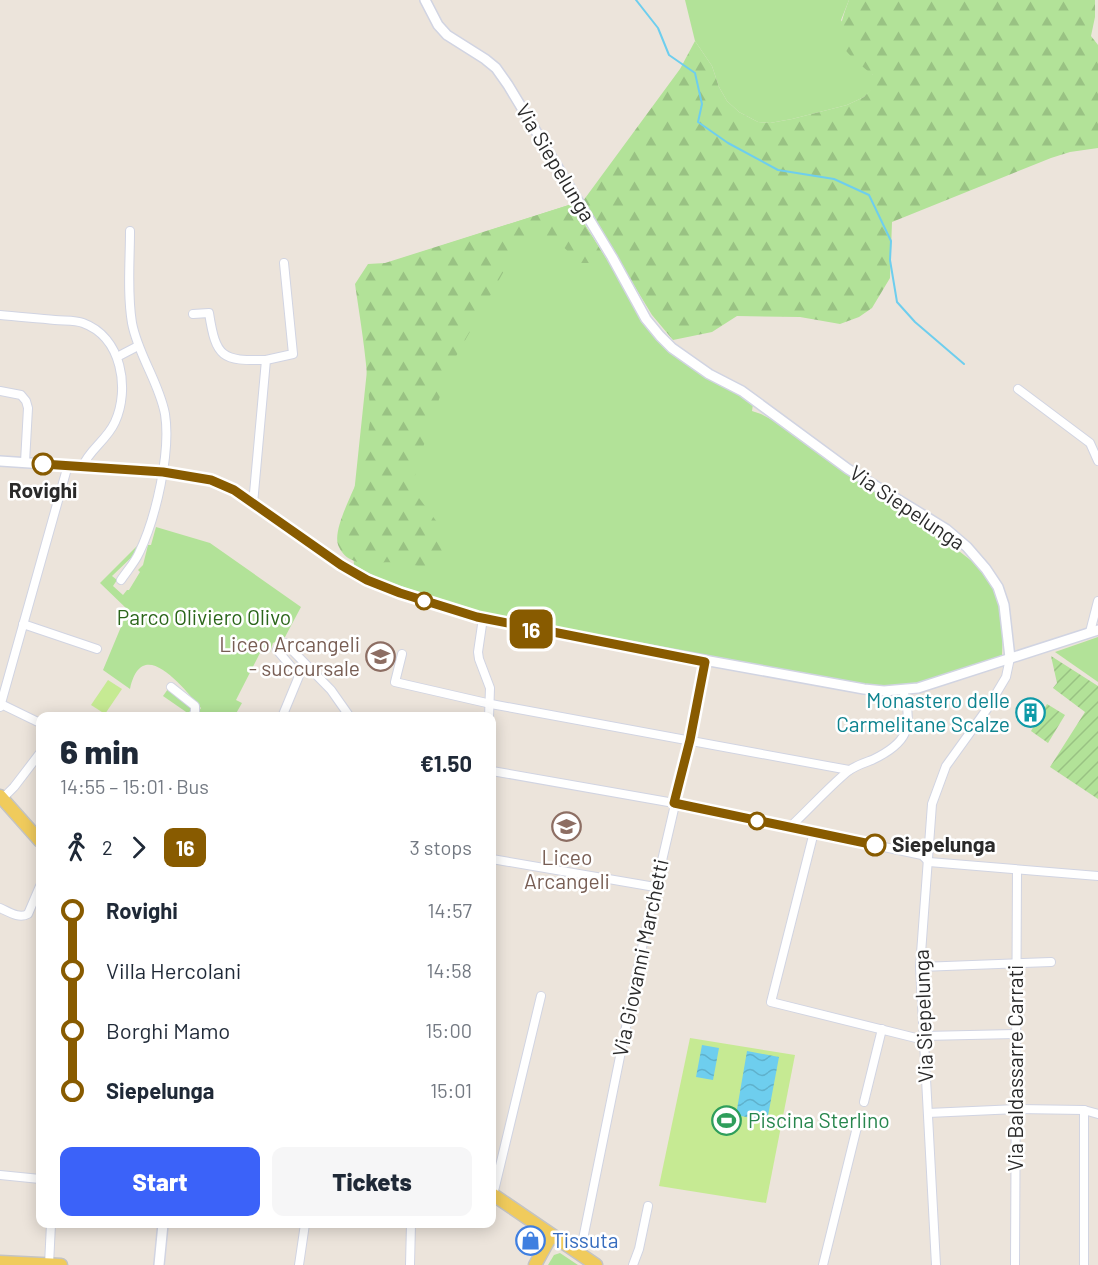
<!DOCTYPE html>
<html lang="en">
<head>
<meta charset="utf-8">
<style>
	body { margin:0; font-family:Barlow,sans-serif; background:#f6f6f7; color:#1f2937; height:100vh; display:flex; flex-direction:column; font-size:22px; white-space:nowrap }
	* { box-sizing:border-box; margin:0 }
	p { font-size:20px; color:#747a83 }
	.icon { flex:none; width:33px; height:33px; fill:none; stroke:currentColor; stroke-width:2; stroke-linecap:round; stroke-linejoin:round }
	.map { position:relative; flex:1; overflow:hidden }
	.side { position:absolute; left:36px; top:712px; width:460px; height:516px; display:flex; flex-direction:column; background:#fff; border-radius:12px; box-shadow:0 3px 15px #0003 }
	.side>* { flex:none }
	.badge { padding:0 12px; border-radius:9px; font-size:21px; line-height:39px }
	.map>.badge { position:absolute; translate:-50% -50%; box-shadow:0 0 0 3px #fff }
	.legs { display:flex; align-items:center; gap:9px; height:66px; padding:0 24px; font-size:20px }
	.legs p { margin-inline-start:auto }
	.head { display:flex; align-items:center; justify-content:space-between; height:102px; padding:0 24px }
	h1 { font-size:33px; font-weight:800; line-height:45px }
	.cta { display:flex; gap:12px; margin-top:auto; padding:12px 24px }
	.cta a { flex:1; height:69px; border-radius:12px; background:#3b62f9; color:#fff; font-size:24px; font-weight:800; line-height:69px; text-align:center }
	.cta a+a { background:#f6f6f7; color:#1f2937 }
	ul { padding:0 24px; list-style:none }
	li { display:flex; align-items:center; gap:21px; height:60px; font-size:22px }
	li i { display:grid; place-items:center; width:9px; height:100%; margin:0 8px; background:currentColor }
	li i::after { content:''; width:15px; height:15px; margin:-8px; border:4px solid; border-radius:50%; background:#fff }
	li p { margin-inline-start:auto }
	li:first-child i { background:linear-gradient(#0000 50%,currentColor 0) }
	li:last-child i { background:linear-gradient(currentColor 50%,#0000 0) }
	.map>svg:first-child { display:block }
	.grass { fill:#b2e298 }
	.forest { fill:url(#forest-firs) }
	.garden { fill:url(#garden-furrows) }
	.pitch { fill:#c6ea93 }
	.water { fill:url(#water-waves) }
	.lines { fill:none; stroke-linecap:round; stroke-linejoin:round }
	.stream { stroke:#6eceee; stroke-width:2 }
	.minor-casing { stroke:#d1d4e2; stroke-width:10 }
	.tertiary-casing { stroke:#d1d4e2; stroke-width:12 }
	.primary-casing { stroke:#c3c3c3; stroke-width:15 }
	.minor { stroke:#fff; stroke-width:8 }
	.tertiary { stroke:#fff; stroke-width:9 }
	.primary { stroke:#f0cb5c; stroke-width:12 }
	.line-1-casing { stroke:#fff; stroke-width:14 }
	.line-1 { stroke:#885b00; stroke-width:9 }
	.stop-1-dot { fill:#fff; stroke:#885b00; stroke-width:3 }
	.labels { text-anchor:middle; stroke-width:5; stroke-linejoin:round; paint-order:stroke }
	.street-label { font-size:21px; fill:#2a2a2a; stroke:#fff }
	.stop-label { font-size:21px; font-weight:bold; fill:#2a2a2a; stroke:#fff }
	.park-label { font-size:21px; fill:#2b661a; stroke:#fff }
	.education-label { font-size:21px; fill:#785e54; stroke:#fff; text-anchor:end }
	.culture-label { font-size:21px; fill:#0d838f; stroke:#fff; text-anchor:end }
	.leisure-label { font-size:21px; fill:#27864d; stroke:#fff; text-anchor:start }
	.shop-label { font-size:21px; fill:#366cbe; stroke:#fff; text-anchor:start }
</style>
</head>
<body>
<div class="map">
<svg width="1098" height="1265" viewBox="0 0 1098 1265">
	<defs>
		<pattern id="forest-firs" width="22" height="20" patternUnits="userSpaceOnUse" patternTransform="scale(1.5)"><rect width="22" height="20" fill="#b2e298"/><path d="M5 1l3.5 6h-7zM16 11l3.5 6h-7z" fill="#99c283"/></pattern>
		<pattern id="garden-furrows" width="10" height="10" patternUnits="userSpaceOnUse" patternTransform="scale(1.5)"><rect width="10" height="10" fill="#b2e298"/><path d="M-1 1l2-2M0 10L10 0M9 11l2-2" fill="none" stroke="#99c283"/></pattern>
		<pattern id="water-waves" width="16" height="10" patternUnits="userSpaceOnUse" patternTransform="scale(1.5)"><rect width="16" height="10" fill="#6eceee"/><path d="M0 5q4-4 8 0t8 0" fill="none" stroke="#5fb1cc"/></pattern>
	</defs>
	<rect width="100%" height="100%" fill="#ece4db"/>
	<g class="grass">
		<polygon points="685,0 849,0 841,20 873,75 873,88 864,97 847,105 792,119 770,123 758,122 739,112 727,101 719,87 712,66 695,41"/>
		<path d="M572,204c14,23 28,44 42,67 14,25 26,52 47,73 23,23 65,42 92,60l-1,7 9,3 39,21 66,52 52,32 55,43 18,18 8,18 4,30 -1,27c-39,16 -79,30 -121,32l-391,-69 -86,-26 -50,-27 -3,-43 27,-256z"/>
		<path d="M156,527l54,16 91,64 -16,30 -12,6 -3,9 -7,-5 -27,53 6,3 -8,14h-39l6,-9c-17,-19 -59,-75 -71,-19l-27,-19 25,-60 -28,-27 39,-39 -2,8 -25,24 5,4 -4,6 10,9 4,-5h2l11,-18 -2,-2 5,-5 5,-20h3z"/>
		<polygon points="1098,637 1098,682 1055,652"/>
		<polygon points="168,689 193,708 189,714 163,696"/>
		<polygon points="560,1253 578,1265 548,1265 554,1255"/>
	</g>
	<g class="forest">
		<path d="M849,0h246v17l-4,19 7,9v103l-28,4 -19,6 -159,64 -2,56 -18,30 -13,9 -19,7 -40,-7 -63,-1 -25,16 -39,8 -21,-25 -69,-114 97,-132 15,-28 17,25 7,21 8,14 12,11 19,10 12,1 22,-4 55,-14 17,-8 8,-9 1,-13c-34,-28 -41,-31 -24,-75z"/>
		<path d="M572,204l31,50 -1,4 -12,5h-13c-8,-11 -20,-27 -35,-26 -8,1 -17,6 -24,9l-69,123 -33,100 -3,21 33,44 2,18c-15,22 -24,14 -47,11 -21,-4 -50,9 -62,-16 -9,-17 18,-59 22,-78 4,-15 7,-33 9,-49 1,-10 -1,-21 -2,-32 -2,-35 -8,-69 -13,-104l13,-20 17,-1z"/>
	</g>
	<g class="garden">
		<polygon points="1051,656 1098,686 1098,799 1050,767 1085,712 1053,688 1057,683"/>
		<polygon points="1047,704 1065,715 1048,743 1031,731"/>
	</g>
	<g class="pitch">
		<polygon points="108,680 122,689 105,714 91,705"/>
		<polygon points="690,1038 795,1055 766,1203 659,1186"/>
	</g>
	<g class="water">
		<polygon points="702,1045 719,1048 713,1080 696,1077"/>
		<polygon points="747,1051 779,1057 767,1121 736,1115"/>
	</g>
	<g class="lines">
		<polyline class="stream" points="636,0 658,28 669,55 695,73 702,104 698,122 728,143 778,170 834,179 869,195 891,241 890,260 897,302 915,322 964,364"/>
		<defs>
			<g id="minor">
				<path d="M193,314l16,-1c7,45 13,48 57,47"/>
				<path d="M0,315c18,2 37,3 55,5 9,1 20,0 28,3 39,14 47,66 32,99 -8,18 -27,29 -32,44"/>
				<polyline points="117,357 138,346"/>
				<polyline points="1018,389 1090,443 1098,461"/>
				<polyline points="0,391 21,395 26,401 28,408 25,462"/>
				<polyline points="253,504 266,360 293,354 284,263"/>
				<path d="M121,580c6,-9 14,-18 18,-27 17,-35 32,-101 26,-139 -6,-32 -27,-59 -33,-91 -5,-30 -2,-62 -2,-92"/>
				<polyline points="483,618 478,652 479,659 490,688 489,717"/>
				<polyline points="23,624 97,649"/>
				<polyline points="1090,632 1098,601"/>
				<polyline points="402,654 395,682 491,704 849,770"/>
				<polyline points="171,687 195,706 195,712 192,717"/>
				<polyline points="1,704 40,723"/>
				<polyline points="0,707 68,465"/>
				<polyline points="282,717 299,676 277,650 285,643 331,690 350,717"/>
				<polyline points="492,771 674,803 922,855 929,862"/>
				<polyline points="2,799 14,787 40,753"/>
				<path d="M790,827c19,-18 37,-38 57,-55 7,-6 17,-9 25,-12 36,-17 42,-33 31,-70"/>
				<polyline points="814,832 771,1002 924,1040"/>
				<polyline points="492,859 655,887"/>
				<polyline points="929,862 1098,876"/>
				<path d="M0,908c9,4 19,11 28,6l12,-28"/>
				<polyline points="920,967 1051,962"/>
				<polyline points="924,1036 1015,1034"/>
				<polyline points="864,1102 882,1029"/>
				<polyline points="1084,1110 1084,1265"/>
				<polyline points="928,1113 1017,1109 1084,1110 1098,1114"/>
				<polyline points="0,1175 40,1179"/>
				<polyline points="493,1195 541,996"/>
				<polyline points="580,1254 644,938 690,740 705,662"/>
				<polyline points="49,1265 51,1224"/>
				<polyline points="299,1265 305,1224"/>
				<polyline points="410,1265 411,1224"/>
				<polyline points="633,1265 639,1249 648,1206"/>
				<polyline points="823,1265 859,1119"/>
				<polyline points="936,1265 920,967 932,804 946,766 987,709 1006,677 1010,658"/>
				<polyline points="1015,1265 1017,870"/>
			</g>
			<g id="tertiary">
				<polyline points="425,0 438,25 447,35 485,59 496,68 508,85 612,257 646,319 660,336 672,348 709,374 742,391 848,469 946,529 967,547 986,569 998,587 1004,605 1010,658"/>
				<polyline points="0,461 163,472 211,480 234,490 341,565 367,580 424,601 477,617 549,632 864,689 884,691 918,688 1098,630"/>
				<polyline points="159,1265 163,1224"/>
			</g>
			<g id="primary">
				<polyline points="0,796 40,841"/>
				<polyline points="492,1194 596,1265"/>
				<polyline points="0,1262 61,1265"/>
				<polyline points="535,1265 551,1236"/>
			</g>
		</defs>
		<use href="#minor" class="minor-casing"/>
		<use href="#tertiary" class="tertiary-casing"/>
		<use href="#primary" class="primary-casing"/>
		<use href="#minor" class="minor"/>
		<use href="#tertiary" class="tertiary"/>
		<use href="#primary" class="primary"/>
	</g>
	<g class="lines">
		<defs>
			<polyline id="line-1" points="43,464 163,472 211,480 234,490 341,565 367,580 400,593 477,617 705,662 690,740 674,803 875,845"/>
		</defs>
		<use href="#line-1" class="line-1-casing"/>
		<use href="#line-1" class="line-1"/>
	</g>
	<defs>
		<symbol id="school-ring" viewBox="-11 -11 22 22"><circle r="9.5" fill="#fff" stroke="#8d6e63" stroke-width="1.5"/><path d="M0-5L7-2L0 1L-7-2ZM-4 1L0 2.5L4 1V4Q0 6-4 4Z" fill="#8d6e63"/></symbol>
		<symbol id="building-ring" viewBox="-11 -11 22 22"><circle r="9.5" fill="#fff" stroke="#0f9aa8" stroke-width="1.5"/><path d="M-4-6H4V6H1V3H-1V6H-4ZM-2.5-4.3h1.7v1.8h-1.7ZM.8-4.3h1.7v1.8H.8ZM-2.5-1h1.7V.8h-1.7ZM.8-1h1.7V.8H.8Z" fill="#0f9aa8"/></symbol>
		<symbol id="stadium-ring" viewBox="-11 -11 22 22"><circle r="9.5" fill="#fff" stroke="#2e9e5b" stroke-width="1.5"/><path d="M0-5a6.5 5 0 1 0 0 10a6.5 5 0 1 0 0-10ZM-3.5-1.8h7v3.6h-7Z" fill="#2e9e5b"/></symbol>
		<symbol id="shop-ring" viewBox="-11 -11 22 22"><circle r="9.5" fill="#fff" stroke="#3f7fe0" stroke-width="1.5"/><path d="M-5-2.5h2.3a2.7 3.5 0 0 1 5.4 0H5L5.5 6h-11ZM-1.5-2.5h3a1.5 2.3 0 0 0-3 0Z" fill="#3f7fe0"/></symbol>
	</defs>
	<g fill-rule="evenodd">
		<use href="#school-ring" x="364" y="640" width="33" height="33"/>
		<use href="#building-ring" x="1014" y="696" width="33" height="33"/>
		<use href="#school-ring" x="550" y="810" width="33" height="33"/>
		<use href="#stadium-ring" x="710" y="1104" width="33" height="33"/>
		<use href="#shop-ring" x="514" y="1224" width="33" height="33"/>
	</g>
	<g class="stop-1-dot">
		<circle cx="43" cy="464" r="10"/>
		<circle cx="424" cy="601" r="8"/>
		<circle cx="757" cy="821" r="8"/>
		<circle cx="875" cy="845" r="10"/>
	</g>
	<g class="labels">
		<g class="street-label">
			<text transform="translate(555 163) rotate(59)" y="7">Via Siepelunga</text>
			<text transform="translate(907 508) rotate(34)" y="7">Via Siepelunga</text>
			<text transform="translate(641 958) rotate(-78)" y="7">Via Giovanni Marchetti</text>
			<text transform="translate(924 1016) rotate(-92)" y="7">Via Siepelunga</text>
			<text transform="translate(1016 1068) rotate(-90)" y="7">Via Baldassarre Carrati</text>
		</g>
		<g class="stop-label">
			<text x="43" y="498">Rovighi</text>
			<text x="892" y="852" text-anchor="start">Siepelunga</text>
		</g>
		<g class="park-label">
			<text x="204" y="625">Parco Oliviero Olivo</text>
		</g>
		<g class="education-label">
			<text x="360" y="652">Liceo Arcangeli<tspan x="360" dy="24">- succursale</tspan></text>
			<text x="567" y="865" text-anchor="middle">Liceo<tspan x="567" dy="24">Arcangeli</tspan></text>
		</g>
		<g class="culture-label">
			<text x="1010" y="708">Monastero delle<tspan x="1010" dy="24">Carmelitane Scalze</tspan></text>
		</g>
		<g class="leisure-label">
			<text x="748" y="1128">Piscina Sterlino</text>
		</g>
		<g class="shop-label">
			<text x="552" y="1248">Tissuta</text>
		</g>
	</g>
</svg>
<b class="badge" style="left:531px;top:629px;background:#885b00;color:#fff">16</b>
<section class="side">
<div class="head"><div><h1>6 min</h1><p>14:55 – 15:01 · Bus</p></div><b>€1.50</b></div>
<div class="legs"><svg class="icon" aria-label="walk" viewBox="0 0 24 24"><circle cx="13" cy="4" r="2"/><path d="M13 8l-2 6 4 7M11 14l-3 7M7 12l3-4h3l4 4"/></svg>2<svg class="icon" aria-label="forward" viewBox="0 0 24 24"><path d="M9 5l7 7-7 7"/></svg><b class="badge" style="background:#885b00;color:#fff">16</b><p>3 stops</p></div>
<ul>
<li><i style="color:#885b00"></i><b>Rovighi</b><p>14:57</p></li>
<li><i style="color:#885b00"></i><span>Villa Hercolani</span><p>14:58</p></li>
<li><i style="color:#885b00"></i><span>Borghi Mamo</span><p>15:00</p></li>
<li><i style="color:#885b00"></i><b>Siepelunga</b><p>15:01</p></li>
</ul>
<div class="cta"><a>Start</a><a>Tickets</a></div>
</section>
</div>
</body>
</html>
